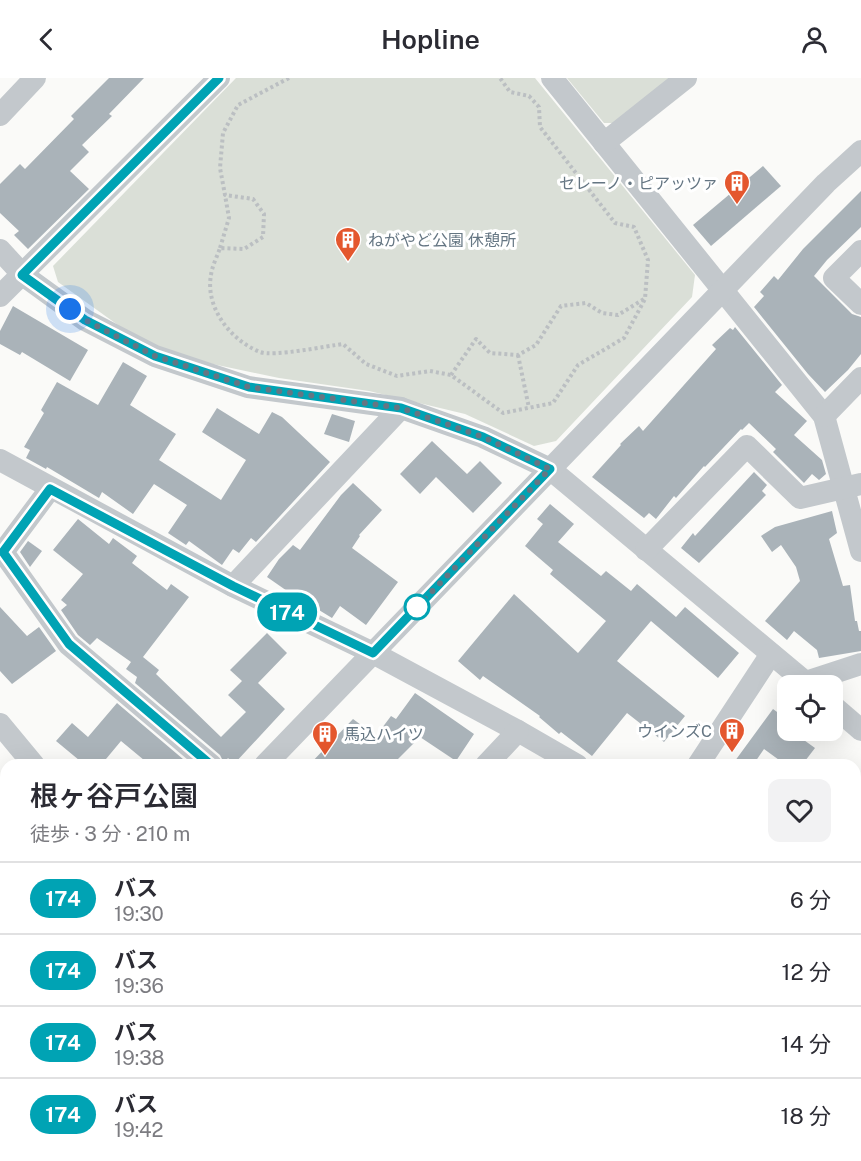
<!DOCTYPE html>
<html lang="ja">
<head>
<meta charset="utf-8">
<style>
	body { margin:0; font-family:"Public Sans","Noto Sans JP",sans-serif; background:#f2f2f3; color:#2b2b33; height:100vh; display:flex; flex-direction:column; font-size:22px; white-space:nowrap }
	* { box-sizing:border-box; margin:0 }
	p { font-size:20px; color:#7c7c81 }
	.icon { flex:none; width:33px; height:33px; fill:none; stroke:currentColor; stroke-width:2; stroke-linecap:round; stroke-linejoin:round }
	.map { position:relative; flex:1; overflow:hidden }
	.side { position:absolute; left:0px; top:681px; width:861px; height:402px; display:flex; flex-direction:column; background:#fff; border-radius:18px 18px 0 0; box-shadow:0 6px 24px #0002 }
	.side>* { flex:none }
	.badge { padding:0 12px; border-radius:20px; font-size:21px; line-height:39px }
	.fabs { position:absolute; left:777px; top:597px; display:grid; gap:12px }
	.fabs a { display:grid; place-items:center; width:66px; height:66px; border-radius:12px; background:#fff; box-shadow:0 6px 24px #0002; font-size:30px }
	.you { position:absolute; width:30px; height:30px; margin:-15px; border:4px solid #fff; border-radius:50%; background:#1a73e8; box-shadow:0 0 0 9px #1a73e833 }
	.map>.badge { position:absolute; translate:-50% -50%; box-shadow:0 0 0 3px #fff }
	.round { display:grid; place-items:center; flex:none; width:63px; height:63px; border-radius:12px; background:#f2f2f3 }
	.summary { display:flex; align-items:center; justify-content:space-between; height:102px; padding:0 30px }
	h1 { font-size:28px; font-weight:600; line-height:45px }
	ul { padding:0; list-style:none }
	li { display:flex; align-items:center; gap:18px; height:72px; padding:0 30px; border-top:2px solid #e1e1e2 }
	li div { flex:1 }
	li b { display:block; font-size:22px }
	li em { font-style:normal }
	li .badge { min-width:66px; font-weight:700; text-align:center }
	header { display:flex; justify-content:space-between; align-items:center; height:78px; padding:0 30px; background:#fff; font-size:27px; font-weight:600 }
	.map>svg:first-child { display:block }
	.green { fill:#dadfd7 }
	.building { fill:#aab3b9 }
	.lines { fill:none; stroke-linecap:round; stroke-linejoin:round }
	.path { stroke:#bbbfc2; stroke-width:4; stroke-dasharray:3 3; stroke-linecap:butt }
	.minor { stroke:#c3c8cc; stroke-width:22 }
	.line-casing { stroke:#fff; stroke-width:14 }
	.line { stroke:#00a3b4; stroke-width:9 }
	.walk { stroke:#657683; stroke-width:6; stroke-dasharray:0 10.8 }
	.stop-dot { fill:#fff; stroke:#00a3b4; stroke-width:3 }
	.labels { text-anchor:middle; stroke-width:6; stroke-linejoin:round; paint-order:stroke }
	.poi-label { font-size:16px; fill:#657683; stroke:#fff; text-anchor:end }
</style>
</head>
<body>
<header><svg class="icon" aria-label="back" viewBox="0 0 24 24"><path d="M15 5l-7 7 7 7"/></svg>Hopline<svg class="icon" aria-label="person" viewBox="0 0 24 24"><circle cx="12" cy="8" r="4"/><path d="M4 21q1-7 8-7t8 7"/></svg></header>
<div class="map">
<svg width="861" height="1083" viewBox="0 0 861 1083">
	<rect width="100%" height="100%" fill="#fafaf8"/>
	<g class="green">
		<polygon points="236,0 535,0 695,197 692,219 556,363 534,368 465,336 369,313 279,300 189,281 136,260 58,204 53,188"/>
		<polygon points="567,0 670,0 617,45 604,45"/>
	</g>
	<g class="building">
		<polygon points="109,0 144,0 109,36 112,38 82,67 89,74 70,93 89,111 28,171 14,157 19,153 0,135 0,106 20,86 25,91 74,41 71,38"/>
		<polygon points="763,88 781,108 711,168 693,147"/>
		<polygon points="861,113 861,149 827,182 814,198 852,236 861,239 861,276 848,292 825,314 808,296 754,229 764,218 760,214 774,198 778,202 803,171"/>
		<polygon points="13,228 88,272 70,303 22,274 20,277 0,266 0,253"/>
		<polygon points="735,249 782,307 775,314 807,343 794,357 822,382 826,396 819,402 812,396 804,405 773,374 776,371 749,345 742,352 741,351 705,389 704,388 676,420 674,418 656,441 649,435 644,440 592,399 621,367 620,366 639,348 643,353 716,271 712,267 730,250 733,252"/>
		<polygon points="123,284 147,298 130,327 176,356 159,382 221,422 246,382 202,354 217,330 259,356 272,334 282,339 330,384 256,464 251,460 239,475 233,471 222,487 189,463 186,467 168,455 187,427 154,406 133,436 102,414 99,420 47,389 46,391 26,380 30,372 24,369 44,335 41,332 57,304 98,327"/>
		<polygon points="332,336 355,343 349,364 324,356"/>
		<polygon points="432,363 467,396 480,383 502,405 473,435 436,399 420,416 400,396"/>
		<polygon points="754,394 767,407 762,413 766,417 699,485 681,470 693,455 695,458"/>
		<polygon points="353,405 382,432 359,457 360,458 352,470 398,504 366,547 340,528 332,540 314,529 313,531 267,499 279,481 293,467 300,472 341,417"/>
		<polygon points="550,426 574,446 558,464 601,498 606,493 631,513 637,506 676,539 685,529 739,575 718,600 651,543 617,583 685,638 664,664 627,635 592,678 561,654 559,656 539,639 540,638 483,598 480,602 458,583 514,516 578,575 606,543 550,496 553,492 525,468 543,446 537,441"/>
		<polygon points="832,433 837,455 829,461 843,508 850,507 855,543 857,543 859,553 861,553 861,573 819,580 817,572 794,553 787,562 765,543 800,503 796,489 781,467 772,474 761,458 775,449"/>
		<polygon points="78,441 109,466 113,460 137,478 132,485 167,512 171,506 189,519 143,579 159,592 156,596 221,659 246,634 228,617 242,603 230,592 267,555 287,575 258,605 285,631 234,686 228,680 224,685 220,677 135,605 137,599 126,591 131,584 97,560 90,567 78,557 61,532 67,527 61,522 83,496 53,472"/>
		<polygon points="28,463 42,473 30,489 20,474"/>
		<polygon points="0,529 27,558 39,549 56,573 12,606 0,593"/>
		<polygon points="415,615 474,656 456,683 420,659 392,687 309,687 353,641 376,658 391,638 396,641"/>
		<polygon points="117,625 190,687 150,687 121,663 101,687 85,687 56,663 72,645 88,659"/>
		<polygon points="773,631 788,642 788,652 790,652 815,670 802,687 786,687 764,671 753,687 732,687"/>
	</g>
	<g class="lines">
		<g class="path">
			<path d="M289,0l-51,27 -15,28 -3,35 5,27 28,4 11,15 -1,23 -19,12 -24,-1c-3,9 -8,18 -9,27 -6,32 19,65 49,77 13,5 67,-6 83,-8l23,20 31,12 33,-5 21,4 52,38 50,-10 25,-38 46,-27 21,-39 3,-39 -14,-33 -19,-4 -75,-96 -1,-20 -10,-11 -19,-4 -10,-14"/>
			<polyline points="220,170 229,140 225,117"/>
			<polyline points="518,277 529,330"/>
			<polyline points="451,297 476,261 490,275 518,277 536,267 561,228 586,225 602,235 618,237 644,221"/>
		</g>
		<g class="minor">
			<polyline points="552,0 824,338 861,473"/>
			<polyline points="0,37 35,0"/>
			<polyline points="604,65 686,0"/>
			<polyline points="0,172 23,197 85,242 155,278 248,309 401,330 483,359 550,391 810,608"/>
			<polyline points="861,173 834,200 861,226"/>
			<polyline points="0,218 219,0"/>
			<polyline points="824,338 861,300"/>
			<polyline points="0,382 233,508 373,575 518,653 577,687"/>
			<polyline points="50,411 3,474 68,566 211,687"/>
			<polyline points="646,472 747,368 800,420 861,406"/>
			<polyline points="233,508 401,330"/>
			<polyline points="806,604 861,586"/>
			<polyline points="832,627 861,652"/>
			<polyline points="0,646 34,687"/>
			<polyline points="265,687 826,105 861,73"/>
			<polyline points="486,687 518,653"/>
			<polyline points="698,687 771,576"/>
			<polyline points="855,846 861,849"/>
			<polyline points="0,939 6,934"/>
			<polyline points="855,1067 861,1060"/>
			<polyline points="547,1077 552,1083"/>
			<polyline points="777,1077 782,1083"/>
			<polyline points="95,1083 102,1077"/>
			<polyline points="333,1083 339,1077"/>
			<polyline points="841,1083 847,1077"/>
		</g>
	</g>
	<g class="lines">
		<defs>
			<polyline id="line" points="211,687 69,566 3,474 50,411 233,508 373,575 550,391 483,359 401,330 249,309 155,278 85,242 22,197 219,0"/>
		</defs>
		<use href="#line" class="line-casing"/>
		<use href="#line" class="line"/>
		<polyline class="walk" points="70,231 85,242 155,278 249,309 401,330 483,359 550,391 417,529"/>
	</g>
	<defs>
		<symbol id="building-pin" viewBox="-11 -11 22 30"><path d="M0 17L-7.5 6A9.5 9.5 0 1 1 7.5 6Z" fill="#e4572e" stroke="#fff"/><path d="M-4-6H4V6H1V3H-1V6H-4ZM-2.5-4.3h1.7v1.8h-1.7ZM.8-4.3h1.7v1.8H.8ZM-2.5-1h1.7V.8h-1.7ZM.8-1h1.7V.8H.8Z" fill="#fff"/></symbol>
	</defs>
	<g fill-rule="evenodd">
		<use href="#building-pin" x="722" y="90" width="30" height="40"/>
		<use href="#building-pin" x="333" y="147" width="30" height="40"/>
		<use href="#building-pin" x="717" y="638" width="30" height="40"/>
		<use href="#building-pin" x="310" y="641" width="30" height="40"/>
	</g>
	<circle class="stop-dot" cx="417" cy="529" r="12"/>
	<g class="labels">
		<g class="poi-label">
			<text x="718" y="111">セレーノ・ピアッツァ</text>
			<text x="368" y="168" text-anchor="start">ねがやど公園 休憩所</text>
			<text x="712" y="659">ウインズC</text>
			<text x="344" y="662" text-anchor="start">馬込ハイツ</text>
		</g>
	</g>
</svg>
<div class="fabs">
<a><svg class="icon" aria-label="locate" viewBox="0 0 24 24"><circle cx="12" cy="12" r="6"/><path d="M12 2v4M12 18v4M2 12h4M18 12h4"/></svg></a>
</div>
<div class="you" style="left:70px;top:231px"></div>
<b class="badge" style="left:287px;top:534px;background:#00a3b4;color:#fff">174</b>
<section class="side">
<div class="summary"><div><h1>根ヶ谷戸公園</h1><p>徒歩 · 3 分 · 210 m</p></div><a class="round"><svg class="icon" aria-label="heart" viewBox="0 0 24 24"><path d="M12 20l-8-8c-3-5 5-10 8-4 3-6 11-1 8 4z"/></svg></a></div>
<ul>
<li><span class="badge" style="background:#00a3b4;color:#fff">174</span><div><b>バス</b><p>19:30</p></div><em>6 分</em></li>
<li><span class="badge" style="background:#00a3b4;color:#fff">174</span><div><b>バス</b><p>19:36</p></div><em>12 分</em></li>
<li><span class="badge" style="background:#00a3b4;color:#fff">174</span><div><b>バス</b><p>19:38</p></div><em>14 分</em></li>
<li><span class="badge" style="background:#00a3b4;color:#fff">174</span><div><b>バス</b><p>19:42</p></div><em>18 分</em></li>
</ul>
</section>
</div>
</body>
</html>
